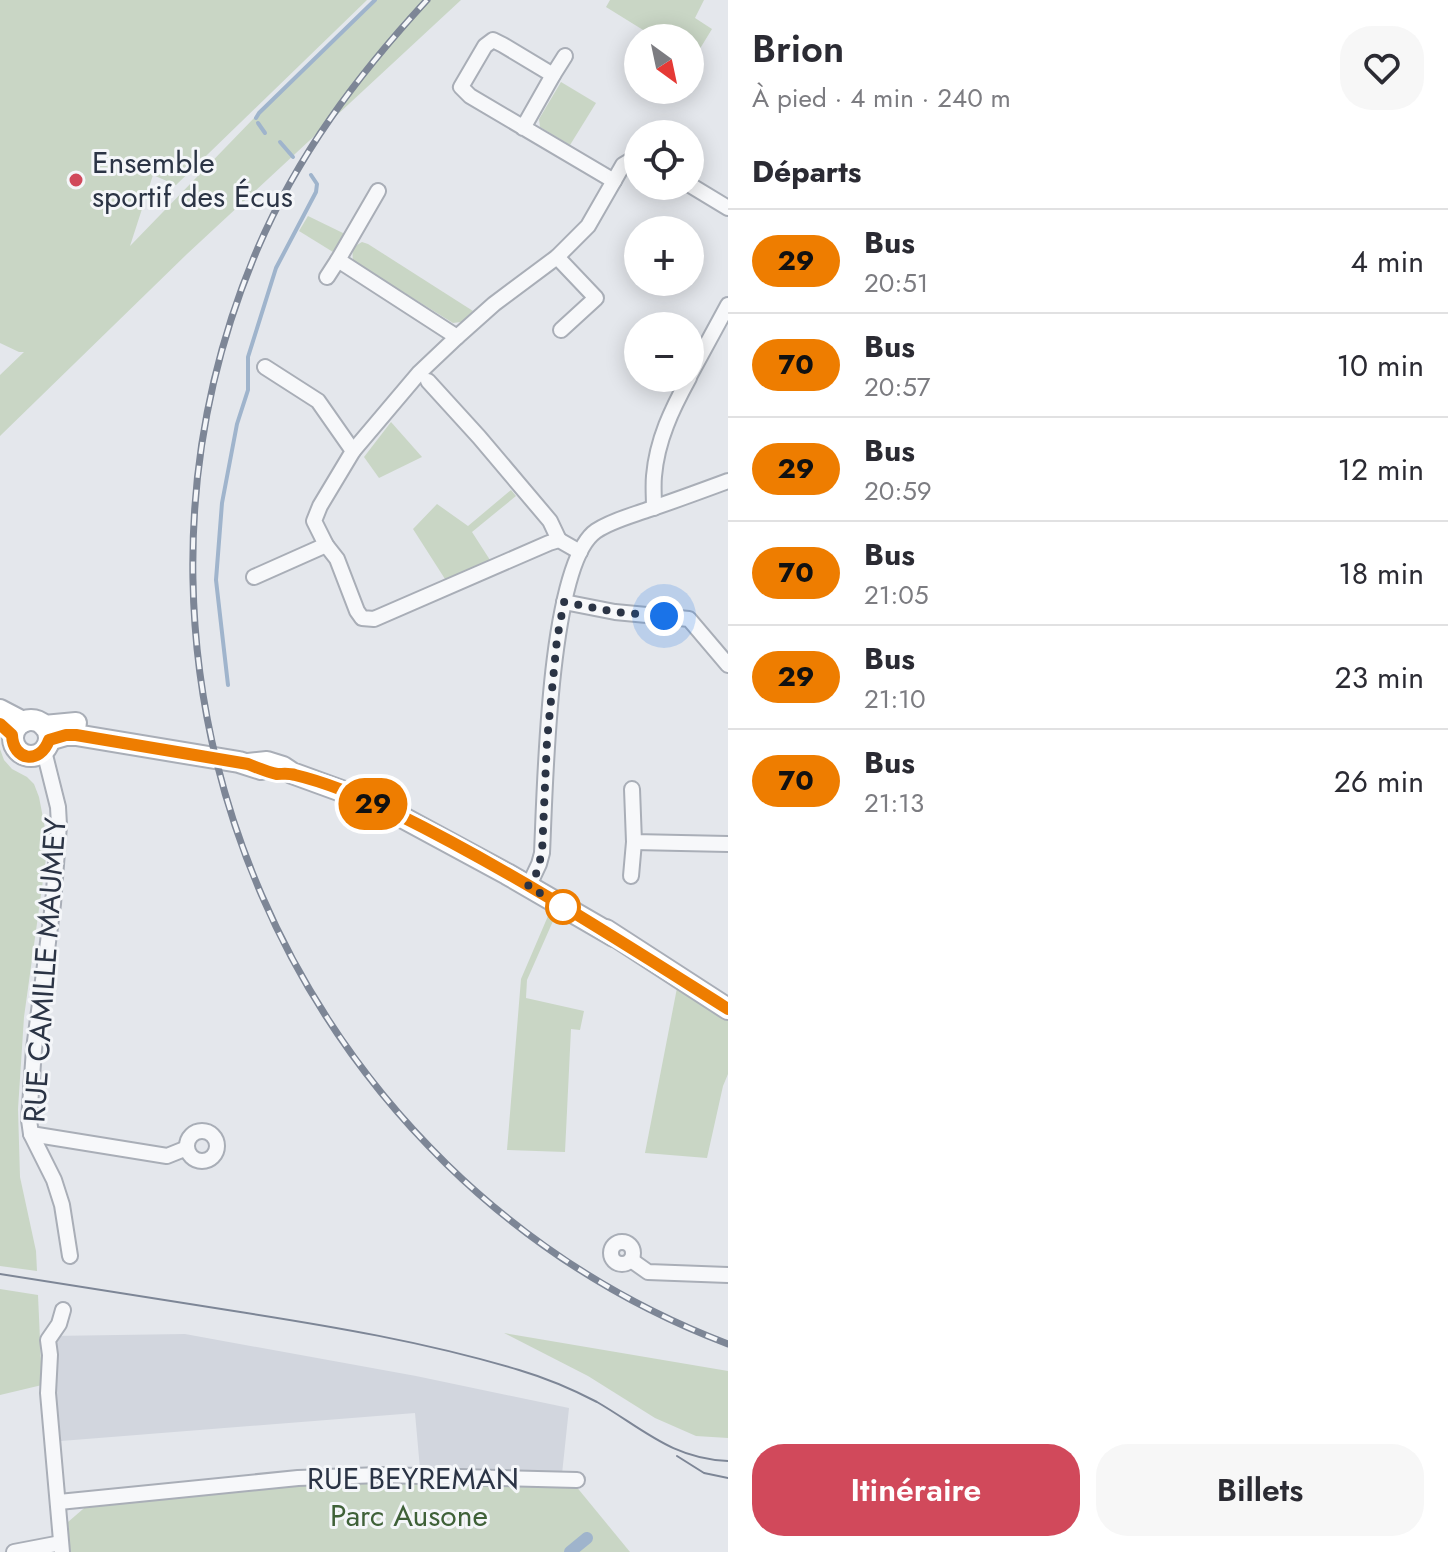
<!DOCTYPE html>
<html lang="fr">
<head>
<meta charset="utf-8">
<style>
	body { margin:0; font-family:Jost,sans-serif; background:#f7f7f7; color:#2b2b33; height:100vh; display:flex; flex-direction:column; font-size:30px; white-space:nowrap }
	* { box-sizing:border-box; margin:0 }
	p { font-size:26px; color:#7c7c81 }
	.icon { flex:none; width:44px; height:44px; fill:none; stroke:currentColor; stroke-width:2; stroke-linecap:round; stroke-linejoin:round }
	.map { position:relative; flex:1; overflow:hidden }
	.drawer { display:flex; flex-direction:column; background:#fff; width:720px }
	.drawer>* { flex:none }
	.badge { padding:0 16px; border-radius:26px; font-size:28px; line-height:52px }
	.needle { width:52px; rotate:147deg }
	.tools { position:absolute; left:624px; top:24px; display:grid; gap:16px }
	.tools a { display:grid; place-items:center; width:80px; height:80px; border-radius:50%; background:#fff; box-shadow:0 4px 20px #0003; font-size:40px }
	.you { position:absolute; width:40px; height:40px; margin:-20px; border:6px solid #fff; border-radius:50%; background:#1a73e8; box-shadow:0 0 0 12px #1a73e833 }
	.map>.badge { position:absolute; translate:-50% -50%; box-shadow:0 0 0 4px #fff }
	h2 { padding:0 24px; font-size:30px; line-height:72px }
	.round { display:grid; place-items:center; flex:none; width:84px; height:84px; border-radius:32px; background:#f7f7f7 }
	.headline { display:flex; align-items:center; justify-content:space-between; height:136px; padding:0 24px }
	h1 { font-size:38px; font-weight:600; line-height:60px }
	.button { display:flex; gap:16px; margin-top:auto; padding:16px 24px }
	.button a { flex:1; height:92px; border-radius:32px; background:#d1495b; color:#fff; font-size:32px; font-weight:600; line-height:92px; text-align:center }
	.button a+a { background:#f7f7f7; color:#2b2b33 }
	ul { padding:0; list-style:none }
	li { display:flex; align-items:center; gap:24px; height:104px; padding:0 24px; border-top:2px solid #e1e1e2 }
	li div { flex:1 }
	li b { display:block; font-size:30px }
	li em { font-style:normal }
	li .badge { min-width:88px; font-weight:700; text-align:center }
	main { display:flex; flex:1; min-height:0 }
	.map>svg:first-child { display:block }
	.built { fill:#d2d6de }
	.green { fill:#c9d6c5 }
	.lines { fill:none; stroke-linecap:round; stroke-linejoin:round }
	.stream { stroke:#9fb4cc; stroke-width:4 }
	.canal { stroke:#9fb4cc; stroke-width:12 }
	.street-casing { stroke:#a9aeb7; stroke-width:18 }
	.secondary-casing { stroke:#a9aeb7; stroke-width:24 }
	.street { stroke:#f7f8fa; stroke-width:14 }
	.secondary { stroke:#fff; stroke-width:20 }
	.tram { stroke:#7d8696; stroke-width:2 }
	.rail-casing { stroke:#7d8696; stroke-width:7 }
	.rail { stroke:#f4f6f9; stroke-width:4; stroke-dasharray:12; stroke-linecap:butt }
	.line-casing { stroke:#fff; stroke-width:18 }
	.line { stroke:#ee7d00; stroke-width:12 }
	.walk { stroke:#2b3445; stroke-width:8; stroke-dasharray:0 14.4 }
	.poi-dot { fill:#d1495b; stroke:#f4f6f9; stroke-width:3 }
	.stop-dot { fill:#fff; stroke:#ee7d00; stroke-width:4 }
	.labels { text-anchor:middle; stroke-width:6; stroke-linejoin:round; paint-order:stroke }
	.poi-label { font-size:30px; fill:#2b3445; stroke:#f4f6f9; text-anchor:start }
	.street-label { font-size:30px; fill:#2b3445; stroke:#f4f6f9 }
	.park-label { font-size:30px; fill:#3f6138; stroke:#f4f6f9 }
</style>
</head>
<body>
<main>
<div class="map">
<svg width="728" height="1552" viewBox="0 0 728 1552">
	<rect width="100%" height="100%" fill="#e4e7ec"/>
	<polygon class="built" points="185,1334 416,1376 569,1408 562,1474 420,1469 415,1413 61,1441 50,1336"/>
	<g class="green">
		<polygon points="0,0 367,0 176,185 153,175 130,246 259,113 375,0 461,0 187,254 0,436 0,375 24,352 19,352 0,343"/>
		<polygon points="610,0 704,0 695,18 712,29 693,60 690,58 690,38 656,38 606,7"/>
		<polygon points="561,82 596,103 570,145 540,127 539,119"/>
		<polygon points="308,216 345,234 333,252 299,231"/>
		<path d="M362,242l6,2 105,67 -12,11 -8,1 -100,-62c-1,-10 -1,-14 9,-19z"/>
		<polygon points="391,422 422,457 379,478 364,457"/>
		<polygon points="511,490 516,496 472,532 490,560 445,579 413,529 437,504 468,526"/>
		<polygon points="0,749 4,760 12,769 27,777 34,784 39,797 48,844 24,1017 18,1109 20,1177 36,1251 37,1271 0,1266"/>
		<polygon points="551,909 557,912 527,980 526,998 584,1011 580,1030 571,1029 565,1152 507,1150 521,979"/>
		<polygon points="677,988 728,1020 728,1074 723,1086 707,1158 645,1153"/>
		<polygon points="0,1289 38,1295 42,1385 0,1395"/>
		<polygon points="504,1333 728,1371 728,1438 696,1436 655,1418 588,1376"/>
		<polygon points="376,1479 575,1485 630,1552 70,1552 68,1522 90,1503"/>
	</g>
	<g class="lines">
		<g class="stream">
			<polyline points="256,118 259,113 375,0"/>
			<polyline points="258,123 265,133"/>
			<polyline points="280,142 293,157"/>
			<polyline points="228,685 216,580 222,503 237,424 248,390 248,357 276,268 316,192 317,184 311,175"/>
		</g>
		<polyline class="canal" points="570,1552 587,1538"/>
		<defs>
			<g id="street">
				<polyline points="553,75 565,56"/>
				<polyline points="523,128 553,75 503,45 493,40 485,46 461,87 470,96 614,181"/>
				<polyline points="690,185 728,208"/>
				<polyline points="378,191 338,260 457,337"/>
				<polyline points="557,257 596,298 561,330"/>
				<polyline points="327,277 338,260"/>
				<polyline points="265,367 318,401 353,451 320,506 314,521 326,545 337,559 357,611 362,618 374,619 549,543 559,540 580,552"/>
				<polyline points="690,375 728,305"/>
				<polyline points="428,381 479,437 550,521 559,540"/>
				<polyline points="353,451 419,373 457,337 494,304 557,257 588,226 623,165 633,159 638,159"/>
				<path d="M654,508c0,-11 -1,-22 0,-32 3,-36 18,-67 35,-98"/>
				<polyline points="254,577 326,545"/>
				<polyline points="564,602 615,612 689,619 728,665"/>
				<polyline points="44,751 58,807 59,825 53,904 34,1049 29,1120 31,1134 54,1180 62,1205 70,1256"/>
				<polyline points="632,789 634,842 728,844"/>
				<polyline points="631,876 634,842"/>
				<path d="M531,881l8,-17 3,-11c3,-60 6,-289 54,-322 15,-10 34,-15 51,-21 27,-9 54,-19 81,-29"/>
				<circle cx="202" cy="1146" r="15"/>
				<polyline points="31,1134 167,1156 187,1148"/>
				<circle cx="622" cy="1253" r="11"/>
				<polyline points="631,1260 648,1272 728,1275"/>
				<polyline points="59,1502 298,1478 380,1475 577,1480"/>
				<polyline points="14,1552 61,1543"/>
				<polyline points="62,1552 48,1393 50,1355 48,1340 59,1324 63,1310"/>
			</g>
			<g id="secondary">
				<polyline points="0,710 23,722"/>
				<circle cx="31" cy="738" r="18"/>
				<polyline points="44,726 76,723"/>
				<polyline points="49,740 66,735 76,735 239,762 261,769"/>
				<polyline points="248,764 267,762 283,767 292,773 347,793 396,814 507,874 614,936"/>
				<polyline points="606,930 728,1009"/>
			</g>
		</defs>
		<use href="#street" class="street-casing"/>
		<use href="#secondary" class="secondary-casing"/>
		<use href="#street" class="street"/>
		<use href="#secondary" class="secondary"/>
		<g class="tram">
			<path d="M0,1274c78,12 156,24 234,37 96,15 192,31 285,59 27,8 53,19 78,32 45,26 75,57 131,59"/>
			<polyline points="677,1456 704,1473 728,1478"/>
		</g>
		<defs>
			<path id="rail" d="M427,0c-70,76 -129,154 -170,250 -182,428 38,929 471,1094"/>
		</defs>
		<use href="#rail" class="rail-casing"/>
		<use href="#rail" class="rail"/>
	</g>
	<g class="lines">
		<defs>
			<path id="line" d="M0,724l12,11c1,26 28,30 37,5l17,-5h10l172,29c10,4 19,8 29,10 6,0 12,-1 18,1 34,8 71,24 102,39 115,57 223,127 331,195"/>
		</defs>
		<use href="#line" class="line-casing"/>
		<use href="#line" class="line"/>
		<polyline class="walk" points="563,907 570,911 528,886 536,874 542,853 547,741 557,639 564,602 615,612 664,616"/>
	</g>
	<circle class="poi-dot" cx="76" cy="180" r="8"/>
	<circle class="stop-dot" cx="563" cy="907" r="16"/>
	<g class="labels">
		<g class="poi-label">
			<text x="92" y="173">Ensemble<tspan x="92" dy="34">sportif des Écus</tspan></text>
		</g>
		<g class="street-label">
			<text transform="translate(45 970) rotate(-86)" y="10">RUE CAMILLE MAUMEY</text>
			<text x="413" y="1489">RUE BEYREMAN</text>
		</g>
		<g class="park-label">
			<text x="409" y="1526">Parc Ausone</text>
		</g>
	</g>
</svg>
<div class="tools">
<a><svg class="needle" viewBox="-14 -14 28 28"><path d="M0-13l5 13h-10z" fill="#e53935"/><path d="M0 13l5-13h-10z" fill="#7c7c81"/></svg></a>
<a><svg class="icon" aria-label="locate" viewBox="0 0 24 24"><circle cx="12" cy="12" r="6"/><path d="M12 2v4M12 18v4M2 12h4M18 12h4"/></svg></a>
<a>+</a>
<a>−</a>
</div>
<div class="you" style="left:664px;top:616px"></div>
<b class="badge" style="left:373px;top:804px;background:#ee7d00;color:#111">29</b>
</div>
<section class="drawer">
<div class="headline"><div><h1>Brion</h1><p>À pied · 4 min · 240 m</p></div><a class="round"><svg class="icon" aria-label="heart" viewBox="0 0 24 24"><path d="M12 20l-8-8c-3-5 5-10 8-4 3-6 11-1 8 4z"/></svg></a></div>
<h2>Départs</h2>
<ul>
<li><span class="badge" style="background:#ee7d00;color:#111">29</span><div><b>Bus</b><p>20:51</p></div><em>4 min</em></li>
<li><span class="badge" style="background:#ee7d00;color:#111">70</span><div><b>Bus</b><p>20:57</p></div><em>10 min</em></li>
<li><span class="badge" style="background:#ee7d00;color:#111">29</span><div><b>Bus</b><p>20:59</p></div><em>12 min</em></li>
<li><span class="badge" style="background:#ee7d00;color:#111">70</span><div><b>Bus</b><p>21:05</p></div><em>18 min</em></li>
<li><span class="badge" style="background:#ee7d00;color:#111">29</span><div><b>Bus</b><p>21:10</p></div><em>23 min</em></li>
<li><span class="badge" style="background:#ee7d00;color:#111">70</span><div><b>Bus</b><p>21:13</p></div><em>26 min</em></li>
</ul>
<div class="button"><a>Itinéraire</a><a>Billets</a></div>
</section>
</main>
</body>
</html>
